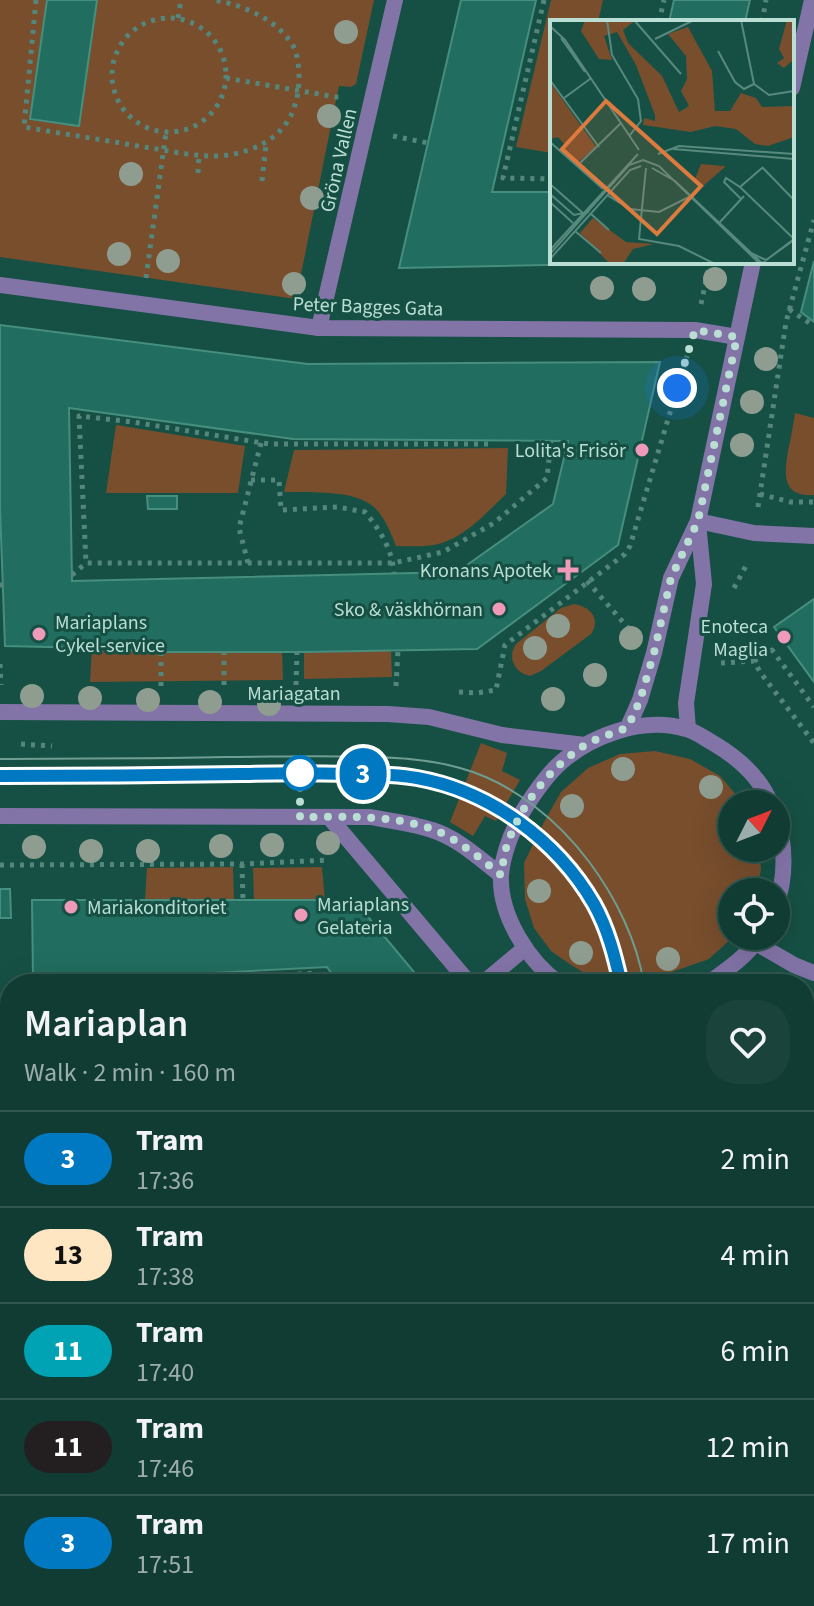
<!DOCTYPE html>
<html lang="en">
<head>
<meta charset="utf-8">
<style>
	body { margin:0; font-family:"Source Sans 3",sans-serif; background:#19433b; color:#f1f3f6; height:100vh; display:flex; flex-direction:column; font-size:30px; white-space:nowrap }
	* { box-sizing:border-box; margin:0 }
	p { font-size:26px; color:#9cadac }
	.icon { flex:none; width:44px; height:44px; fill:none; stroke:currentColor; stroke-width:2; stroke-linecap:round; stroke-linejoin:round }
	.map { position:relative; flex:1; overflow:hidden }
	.drawer { position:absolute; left:0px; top:974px; width:814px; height:632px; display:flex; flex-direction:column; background:#103c33; border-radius:32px 32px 0 0; box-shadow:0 8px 32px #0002,0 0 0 2px #30564e }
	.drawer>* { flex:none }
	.badge { padding:0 16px; border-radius:26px; font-size:28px; line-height:52px }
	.needle { width:52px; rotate:48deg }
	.fabs { position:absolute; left:718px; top:790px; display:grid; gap:16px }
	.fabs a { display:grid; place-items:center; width:72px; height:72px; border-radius:50%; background:#103c33; box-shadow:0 8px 32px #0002,0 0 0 2px #30564e; font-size:40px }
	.you { position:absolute; width:40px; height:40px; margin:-20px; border:6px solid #fff; border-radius:50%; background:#1a73e8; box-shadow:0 0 0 12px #1a73e833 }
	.map>.badge { position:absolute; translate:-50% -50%; box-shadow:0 0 0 4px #fff }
	.round { display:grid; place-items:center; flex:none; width:84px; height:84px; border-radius:32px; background:#19433b }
	.head { display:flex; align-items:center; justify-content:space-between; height:136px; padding:0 24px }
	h1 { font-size:38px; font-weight:600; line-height:60px }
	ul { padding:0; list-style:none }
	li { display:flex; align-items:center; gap:24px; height:96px; padding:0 24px; border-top:2px solid #30564e }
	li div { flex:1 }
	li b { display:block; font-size:30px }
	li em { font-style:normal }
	li .badge { min-width:88px; font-weight:700; text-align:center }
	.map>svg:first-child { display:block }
	.green { fill:#784e2d }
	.building { fill:#216d5f; stroke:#468e7e; stroke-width:2; fill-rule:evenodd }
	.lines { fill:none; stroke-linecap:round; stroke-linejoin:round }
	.path { stroke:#55867b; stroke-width:5; stroke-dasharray:4 6; stroke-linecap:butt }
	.service { stroke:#8374a8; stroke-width:16 }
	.minor { stroke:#8374a8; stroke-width:16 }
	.tertiary { stroke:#8374a8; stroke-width:16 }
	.tram { stroke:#6f9d92; stroke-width:2 }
	.tree { fill:#8e9d90 }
	.line-casing { stroke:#fff; stroke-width:18 }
	.line { stroke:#0079c2; stroke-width:12 }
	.walk { stroke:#bbded4; stroke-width:8; stroke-dasharray:0 14.4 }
	.poi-dot { fill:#ef9ab8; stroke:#165044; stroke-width:3 }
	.stop-dot { fill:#fff; stroke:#0079c2; stroke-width:4 }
	.labels { text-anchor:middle; stroke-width:6; stroke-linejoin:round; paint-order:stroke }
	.street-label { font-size:20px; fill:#bbded4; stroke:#165044 }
	.poi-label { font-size:20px; fill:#bbded4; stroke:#165044; text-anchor:end }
	.inset-road { fill:none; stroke:#58897e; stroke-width:2 }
	.view { fill:#dd7a3e; fill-opacity:0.15; stroke:#dd7a3e; stroke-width:4 }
	.inset-edge { fill:none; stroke:#bbded4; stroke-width:4 }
</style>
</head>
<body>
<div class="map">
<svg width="814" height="1606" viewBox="0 0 814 1606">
	<rect width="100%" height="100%" fill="#165044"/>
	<g class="green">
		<polygon points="0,0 374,0 356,84 351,87 339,86 296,299 0,257"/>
		<polygon points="551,0 603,0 598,22 552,22 552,153 516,147"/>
		<path d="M795,413l19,5v77c-32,2 -30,-20 -26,-44 3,-13 5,-25 7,-38z"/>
		<polygon points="116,425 245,446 238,493 106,493"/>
		<path d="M508,448l-2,46c-21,20 -42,45 -72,51 -12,2 -26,1 -38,1 -5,-13 -11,-28 -21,-38 -19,-19 -66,-15 -91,-16l10,-42z"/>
		<path d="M574,604c17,3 27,15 17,30l-50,37 -11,5c-16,-3 -23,-19 -14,-32l45,-36z"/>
		<polygon points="92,648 161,652 282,651 283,680 90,682"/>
		<polygon points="391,650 392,677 304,679 304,652"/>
		<polygon points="481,743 507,753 502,771 520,780 496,821 485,816 473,836 450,822"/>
		<polygon points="655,751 690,759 720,776 743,803 732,804 732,848 759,848 761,870 756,892 732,892 732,936 734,936 709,959 669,973 607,979 591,977 571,965 551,951 534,928 525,899 524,863 544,822 561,792 588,768 620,754"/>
		<polygon points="233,867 234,900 145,900 147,868"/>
		<polygon points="322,867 325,901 254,901 253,868"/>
		<polygon points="82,1596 213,1596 228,1606 87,1606"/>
	</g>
	<g class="building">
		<polygon points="47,0 97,0 79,126 30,119"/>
		<polygon points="461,0 536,0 492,192 552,192 552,262 694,262 399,268"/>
		<polygon points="674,0 750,0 745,22 669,22"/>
		<polygon points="814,261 814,322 801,312"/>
		<path d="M0,325l308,39 352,-2 -42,183 -141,104 -173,3h-143l-69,-4 -87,-2 -5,-138zM69,408l224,31 275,2 -15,63 -96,68 -385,9z"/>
		<polygon points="147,496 177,496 177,509 148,509"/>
		<polygon points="814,599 814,682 774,627"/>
		<polygon points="0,889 10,889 11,918 0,918"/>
		<polygon points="32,900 354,900 424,984 323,984 334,977 327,967 116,978 118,984 43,984 40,977 33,977"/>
		<polygon points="814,1101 814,1194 804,1201 804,1108"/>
		<polygon points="0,1198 10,1213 10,1270 0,1277"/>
		<rect x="804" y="1394" width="10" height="68"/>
		<polygon points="10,1404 10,1491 0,1498 0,1411"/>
		<polygon points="0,1503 10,1518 10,1596 60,1596 66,1606 0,1606"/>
		<polygon points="237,1596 370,1596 385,1606 252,1606"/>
		<rect x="728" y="1596" width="71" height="10"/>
	</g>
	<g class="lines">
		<g class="path">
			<path d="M36,0l-12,127c40,7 80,13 120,20 28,4 62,13 90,7 41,-9 64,-32 65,-75 0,-11 -1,-26 -7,-35 -17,-26 -50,-39 -78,-44"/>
			<polyline points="544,0 503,178 552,179"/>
			<circle cx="169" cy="75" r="57"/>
			<polyline points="178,18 181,0"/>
			<polyline points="659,22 664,0"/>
			<polyline points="762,22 766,0"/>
			<polyline points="226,78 336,97 344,97"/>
			<polyline points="393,136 428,143"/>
			<polyline points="198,173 199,154"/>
			<polyline points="262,181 266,144"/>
			<polyline points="146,278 166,132"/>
			<polyline points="701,304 710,262"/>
			<polyline points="790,311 790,310 814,326"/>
			<polyline points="488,444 269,444 133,422 79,416 86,563 393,563 443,552 494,523 547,478 551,441"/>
			<path d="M251,480h28l2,30 57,-3 27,5c15,18 27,37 29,61"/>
			<polyline points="760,494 790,502 814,502"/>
			<polyline points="758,507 786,322 814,220"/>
			<polyline points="248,563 239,528 261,443"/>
			<polyline points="72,575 86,563"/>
			<polyline points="587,581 630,630"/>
			<polyline points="0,585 3,585"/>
			<polyline points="734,588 748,562"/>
			<polyline points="161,652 161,686"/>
			<polyline points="754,661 772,650 814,707"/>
			<polyline points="721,663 754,661 760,672 814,743"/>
			<polyline points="0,664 1,685"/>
			<polyline points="224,685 224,651"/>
			<polyline points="296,685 297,651"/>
			<polyline points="396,686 398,650"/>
			<polyline points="459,692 477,693 496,690 505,645 625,554 630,546 687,356"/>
			<polyline points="21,744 52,746"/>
			<polyline points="242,864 243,901"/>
			<polyline points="0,865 242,864 329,860"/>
			<polyline points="128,984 316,973 319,978 309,984"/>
			<polyline points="814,1207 807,1214 814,1381"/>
			<polyline points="10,1499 10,1501"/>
			<polyline points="69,1596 75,1606"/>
			<polyline points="224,1596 239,1606"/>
			<polyline points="688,1596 688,1606"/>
			<polyline points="813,1606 814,1577"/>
		</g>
		<g class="service">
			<polyline points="329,817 470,984"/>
			<polyline points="804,1056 814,1048"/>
		</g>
		<g class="minor">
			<polyline points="0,285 319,328 695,330 737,337"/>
			<polyline points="319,328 395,0"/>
			<polyline points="698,521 754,533 814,536"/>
			<polyline points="482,984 525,948"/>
			<polyline points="0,1106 10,1136"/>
			<polyline points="0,1338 10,1331"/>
			<polyline points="577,1596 642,1600"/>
		</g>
		<g class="tertiary">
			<polyline points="792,88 812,0"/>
			<polyline points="0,712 388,714 429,717 502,735 585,745"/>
			<polyline points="628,727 640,700 654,653 671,578 698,521 753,262"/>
			<polyline points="688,729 686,703 704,584 698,523"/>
			<path d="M0,816l370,1c21,4 42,6 62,13 26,8 48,29 69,45"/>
			<path d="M776,817c10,26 10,62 0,88"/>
			<polyline points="756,943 794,965 814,973"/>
			<path d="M560,984c-32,-23 -61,-69 -59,-109 2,-23 11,-44 22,-64 10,-16 20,-31 33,-44 32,-31 86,-51 130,-38 9,2 18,9 27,14 24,14 47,34 58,61"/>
			<path d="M707,984c18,-13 41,-28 53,-48"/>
			<polyline points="642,1606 642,1596"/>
		</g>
		<g class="tram">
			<path d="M0,759c75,-1 150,0 225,-2 46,0 93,-2 139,0 32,0 65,2 96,11 52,14 99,53 130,95 26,35 47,78 54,121"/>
			<path d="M0,777c79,-1 157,-2 236,-3 38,-1 77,-1 115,0 22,1 45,0 66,4 74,13 140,62 177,126 14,25 21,53 27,80"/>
			<polyline points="632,1596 632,1606"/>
			<polyline points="652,1596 652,1606"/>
		</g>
	</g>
	<g class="tree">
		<circle cx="346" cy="32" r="12"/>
		<circle cx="329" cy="116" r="12"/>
		<circle cx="131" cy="174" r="12"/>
		<circle cx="312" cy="198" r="12"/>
		<circle cx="119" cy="254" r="12"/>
		<circle cx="168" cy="261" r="12"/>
		<circle cx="715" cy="279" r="12"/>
		<circle cx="294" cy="284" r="12"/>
		<circle cx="602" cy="288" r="12"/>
		<circle cx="644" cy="289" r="12"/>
		<circle cx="766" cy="359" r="12"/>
		<circle cx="752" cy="402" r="12"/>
		<circle cx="742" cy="445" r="12"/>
		<circle cx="558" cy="626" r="12"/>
		<circle cx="631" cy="638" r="12"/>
		<circle cx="535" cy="648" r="12"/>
		<circle cx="595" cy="675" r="12"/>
		<circle cx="32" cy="696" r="12"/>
		<circle cx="90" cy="698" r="12"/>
		<circle cx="553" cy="699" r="12"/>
		<circle cx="148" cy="700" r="12"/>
		<circle cx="210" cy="702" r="12"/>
		<circle cx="269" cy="704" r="12"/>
		<circle cx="623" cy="769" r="12"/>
		<circle cx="711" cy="787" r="12"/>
		<circle cx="572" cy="806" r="12"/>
		<circle cx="328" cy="843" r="12"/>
		<circle cx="272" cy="845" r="12"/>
		<circle cx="221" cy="846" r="12"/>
		<circle cx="34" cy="847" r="12"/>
		<circle cx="91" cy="851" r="12"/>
		<circle cx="148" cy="851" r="12"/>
		<circle cx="539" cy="891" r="12"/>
		<circle cx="581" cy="953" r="12"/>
		<circle cx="668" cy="959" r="12"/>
	</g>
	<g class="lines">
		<defs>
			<path id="line" d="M0,776c81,0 161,-1 242,-2 36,-1 73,-1 109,0 22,0 45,0 66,4 73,13 140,62 177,126 14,25 21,53 27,80"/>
		</defs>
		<use href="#line" class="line-casing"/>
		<use href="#line" class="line"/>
		<path class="walk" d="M300,773v44c44,0 92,-3 135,13 24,10 46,29 66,45 2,-10 3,-21 6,-30 14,-40 41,-75 75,-98 13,-9 31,-13 46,-20l12,-27 14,-47 17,-75 27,-57 39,-184 -42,-7 -18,58"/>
	</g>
	<g class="poi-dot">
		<circle cx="642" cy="450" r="8"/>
		<path d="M564 558h8v8h8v8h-8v8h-8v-8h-8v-8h8z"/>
		<circle cx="499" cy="609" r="8"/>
		<circle cx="39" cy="634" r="8"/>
		<circle cx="784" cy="637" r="8"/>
		<circle cx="71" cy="907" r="8"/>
		<circle cx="301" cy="915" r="8"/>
	</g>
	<circle class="stop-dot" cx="300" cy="773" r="16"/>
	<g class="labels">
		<g class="street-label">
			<text transform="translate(338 160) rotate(-77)" y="7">Gröna Vallen</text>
			<text transform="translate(368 306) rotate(2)" y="7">Peter Bagges Gata</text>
			<text x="294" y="700">Mariagatan</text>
		</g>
		<g class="poi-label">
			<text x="626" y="457">Lolita's Frisör</text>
			<text x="552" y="577">Kronans Apotek</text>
			<text x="483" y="616">Sko &amp; väskhörnan</text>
			<text x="55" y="629" text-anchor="start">Mariaplans<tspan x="55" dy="23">Cykel-service</tspan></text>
			<text x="768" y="633">Enoteca<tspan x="768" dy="23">Maglia</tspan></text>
			<text x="317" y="911" text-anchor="start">Mariaplans<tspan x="317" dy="23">Gelateria</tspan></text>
			<text x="87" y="914" text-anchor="start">Mariakonditoriet</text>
		</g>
	</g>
	<g transform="translate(550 20)">
		<rect width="244" height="244" fill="#165044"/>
		<path d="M35,0h51l-13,10 5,13 34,33 17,36 10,-6 -8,-15 6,-12 -1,-23 -18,-22 20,-7 24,44 3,40h15l11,-18 15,5 6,9 32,-1v31l-26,9 -13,-2 -19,-15 -21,-3 -24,6 -48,-7 1,-7 11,3v-6l-19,-50 -19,-33 -13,4 8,24 -13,-1 -18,-28zM237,0h7v24l-2,17 -8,7 -7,-5 7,-5 -5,-9zM0,62l46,65 -19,16 -16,-15 3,-4 -6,-7 -8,2zM151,144l23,2 1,1 -22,19 -8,-7zM43,198l33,24 28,2 -21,5 -10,15h-13l-30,-31z" fill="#784e2d"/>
		<path class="inset-road" d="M57,0l5,35 26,44 3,22 -11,14M84,0l47,54M191,0l13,64 15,11 25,-4M0,6l15,14 74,110M11,18l24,34M105,19l39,-19M168,31l17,31 9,7 10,-5M0,60l49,67M14,78l26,-19M0,122l53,47M123,129l121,10M108,134l21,-8 115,8M27,146l44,-43M212,147l32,33M96,148l-7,71 40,7 36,18M102,148l23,13 88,83M0,164l34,30M190,167l54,52M0,174l24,21 15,-3M57,175l23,14 29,3 32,-16M191,179l-17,-17 2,-4 14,9 22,-19M0,182l23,21M41,194l18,16M170,202l24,-26M25,211l26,22M0,230l88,-96M201,233l15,7 28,-20M0,234l79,-89 14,-5 16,6 101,98M0,239l80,-89 11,-4M211,244l33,-25"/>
		<path class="view" d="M56,81l95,85 -44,48 -95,-85z"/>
		<rect width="244" height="244" class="inset-edge"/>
	</g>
</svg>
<div class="fabs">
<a><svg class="needle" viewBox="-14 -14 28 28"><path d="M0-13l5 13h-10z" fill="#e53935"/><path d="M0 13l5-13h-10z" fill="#9cadac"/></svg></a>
<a><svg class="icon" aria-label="locate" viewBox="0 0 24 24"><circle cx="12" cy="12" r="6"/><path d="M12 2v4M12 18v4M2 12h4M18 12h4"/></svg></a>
</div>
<div class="you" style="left:677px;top:388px"></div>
<b class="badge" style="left:363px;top:774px;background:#0079c2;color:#fff">3</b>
<section class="drawer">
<div class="head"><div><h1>Mariaplan</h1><p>Walk · 2 min · 160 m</p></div><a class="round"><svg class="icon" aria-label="heart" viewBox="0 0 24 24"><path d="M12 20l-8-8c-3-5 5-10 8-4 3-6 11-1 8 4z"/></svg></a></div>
<ul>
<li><span class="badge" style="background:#0079c2;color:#fff">3</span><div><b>Tram</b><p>17:36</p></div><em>2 min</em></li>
<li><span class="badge" style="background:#fee6c2;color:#111">13</span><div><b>Tram</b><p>17:38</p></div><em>4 min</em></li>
<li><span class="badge" style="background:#00a3b4;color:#fff">11</span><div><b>Tram</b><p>17:40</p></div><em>6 min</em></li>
<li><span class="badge" style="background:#231f20;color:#fff">11</span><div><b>Tram</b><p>17:46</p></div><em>12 min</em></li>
<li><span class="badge" style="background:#0079c2;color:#fff">3</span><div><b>Tram</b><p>17:51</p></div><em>17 min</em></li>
</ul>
</section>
</div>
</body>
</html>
